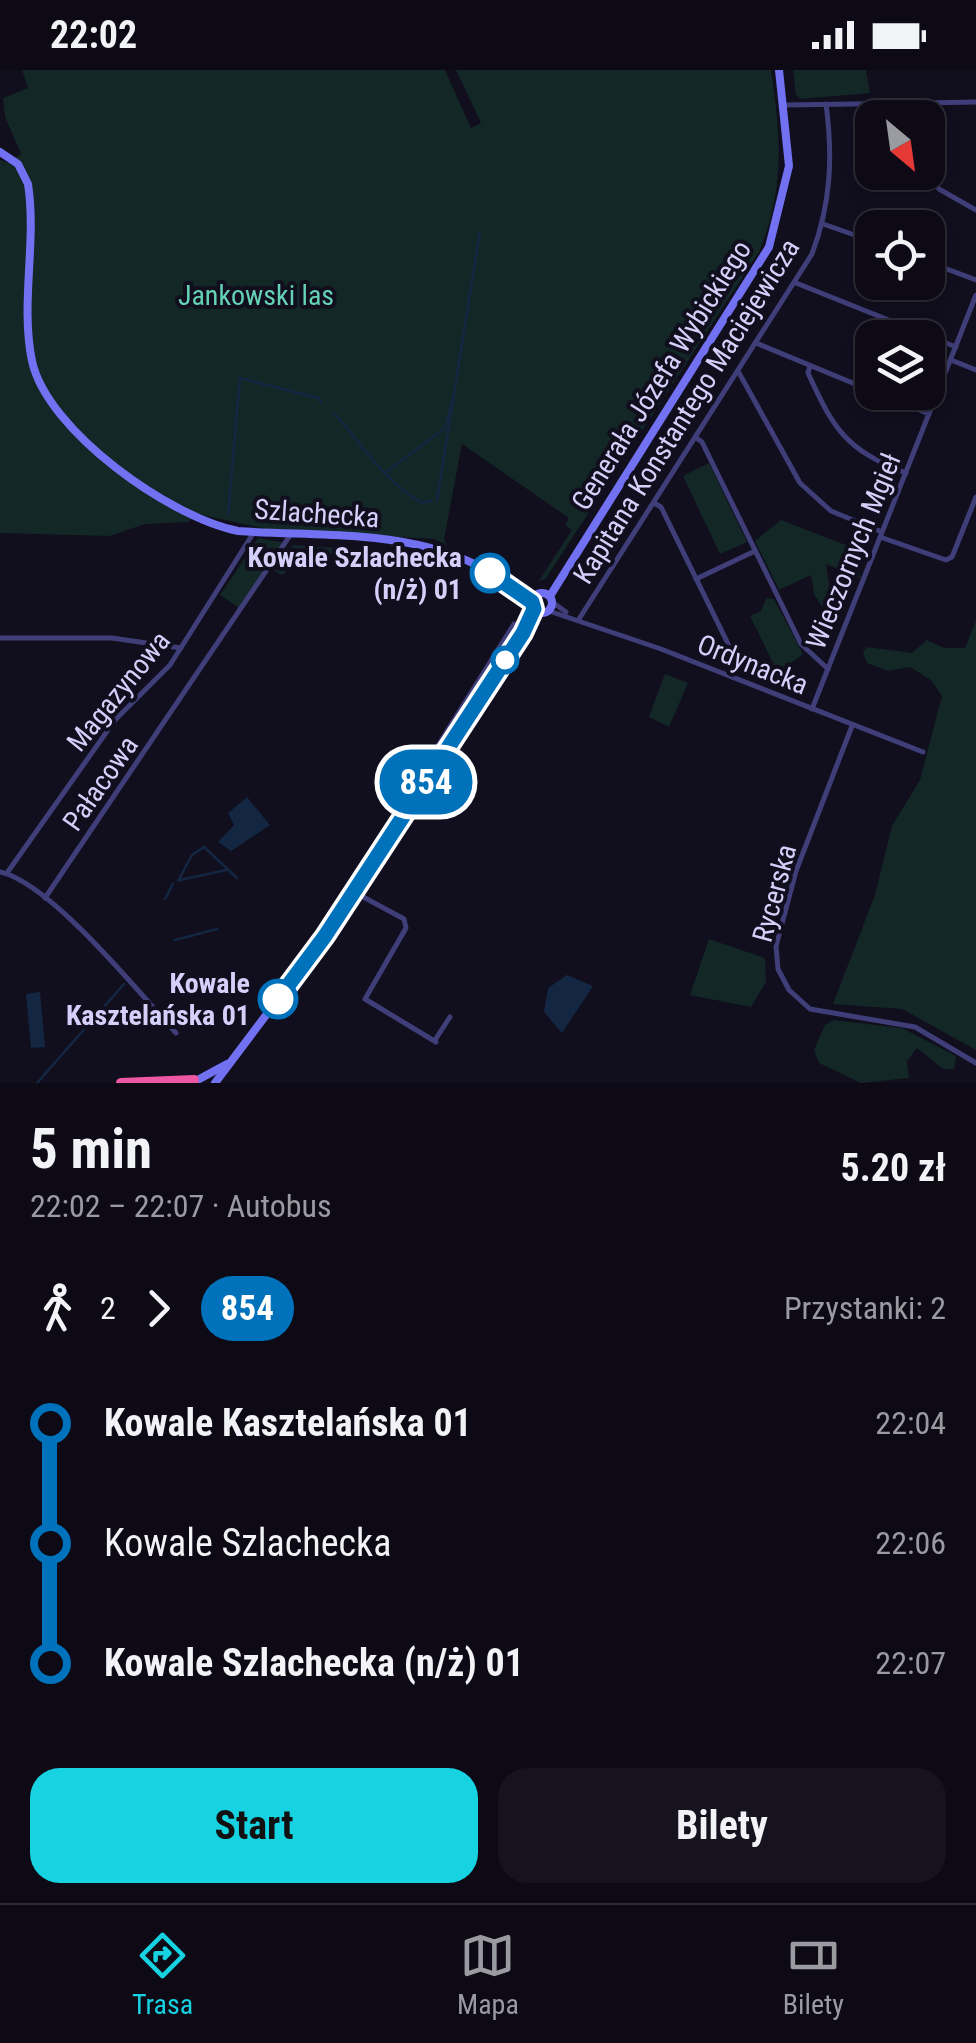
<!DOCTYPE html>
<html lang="pl">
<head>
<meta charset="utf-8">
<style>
	body { margin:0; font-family:"Roboto Condensed",sans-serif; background:#16131f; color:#f1f3f6; height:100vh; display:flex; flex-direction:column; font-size:38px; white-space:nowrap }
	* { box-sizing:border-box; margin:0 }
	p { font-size:32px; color:#9a9aa1 }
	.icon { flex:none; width:55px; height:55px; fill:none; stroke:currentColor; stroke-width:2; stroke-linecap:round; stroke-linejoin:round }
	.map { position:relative; height:1013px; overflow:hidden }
	.sheet { display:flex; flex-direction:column; background:#0d0a16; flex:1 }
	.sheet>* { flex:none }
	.badge { padding:0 20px; border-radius:32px; font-size:35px; line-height:65px }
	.needle { width:65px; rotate:151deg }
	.fabs { position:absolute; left:855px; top:30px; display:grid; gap:20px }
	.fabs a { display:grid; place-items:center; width:90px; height:90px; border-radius:20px; background:#0d0a16; box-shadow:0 5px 15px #0003,0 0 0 2px #2d2b35; font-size:50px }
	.map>.badge { position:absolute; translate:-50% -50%; box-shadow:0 0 0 5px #fff }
	.legs { display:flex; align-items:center; gap:15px; height:110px; padding:0 30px; font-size:32px }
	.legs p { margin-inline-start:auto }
	.overview { display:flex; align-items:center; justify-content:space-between; height:170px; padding:0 30px }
	h1 { font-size:55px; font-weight:700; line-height:75px }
	.button { display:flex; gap:20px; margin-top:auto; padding:20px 30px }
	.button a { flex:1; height:115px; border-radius:30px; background:#17d2e0; color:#111; font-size:40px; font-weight:700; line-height:115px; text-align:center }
	.button a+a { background:#16131f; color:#f1f3f6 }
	ul { padding:0 30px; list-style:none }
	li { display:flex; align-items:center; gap:35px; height:120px; font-size:38px }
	li i { display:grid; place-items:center; width:15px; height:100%; margin:0 12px; background:currentColor }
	li i::after { content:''; width:25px; height:25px; margin:-12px; border:8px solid; border-radius:50%; background:#0d0a16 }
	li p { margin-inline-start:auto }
	li:first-child i { background:linear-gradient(#0000 50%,currentColor 0) }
	li:last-child i { background:linear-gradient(currentColor 50%,#0000 0) }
	.status { display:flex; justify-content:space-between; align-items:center; height:70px; padding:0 50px; background:#0d0a16; direction:ltr }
	.status svg { height:28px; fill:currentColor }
	.menu { display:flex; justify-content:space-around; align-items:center; height:140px; border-top:2px solid #2d2b35; background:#0d0a16; font-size:28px; color:#9a9aa1 }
	.menu a { display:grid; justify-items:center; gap:5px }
	.menu .active { color:#17d2e0 }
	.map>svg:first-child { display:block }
	.green { fill:#122726 }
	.water { fill:#132743 }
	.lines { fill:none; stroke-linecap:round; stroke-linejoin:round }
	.stream { stroke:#132743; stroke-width:2.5 }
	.street { stroke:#3f3e79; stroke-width:5 }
	.secondary { stroke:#7171f1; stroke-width:8 }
	.highway { stroke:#ee57a4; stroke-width:10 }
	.line-1-casing { stroke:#fff; stroke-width:22 }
	.line-1 { stroke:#0072bc; stroke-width:15 }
	.stop-1-dot { fill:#fff; stroke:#0072bc; stroke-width:5 }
	.labels { text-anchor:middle; stroke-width:8; stroke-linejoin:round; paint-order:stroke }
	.park-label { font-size:28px; fill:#64d2b4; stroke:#110e1e }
	.street-label { font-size:28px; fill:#d4d0fa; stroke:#110e1e }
	.stop-label { font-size:28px; font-weight:bold; fill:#d4d0fa; stroke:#110e1e; text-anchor:end }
</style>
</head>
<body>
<div class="status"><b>22:02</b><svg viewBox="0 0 49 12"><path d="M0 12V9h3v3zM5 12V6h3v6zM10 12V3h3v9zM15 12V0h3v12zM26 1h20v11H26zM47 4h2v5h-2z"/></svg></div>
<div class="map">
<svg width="976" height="1013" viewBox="0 0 976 1013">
	<rect width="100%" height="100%" fill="#110e1e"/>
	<g class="green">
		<path d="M22,0h423l26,58 10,-5 -25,-53h315c10,66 14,119 -12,182l-213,326 -8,4 34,-52 -7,-5 4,-7 -107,-74 -18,95 3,7 -13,-7 -163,-9 -73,-16 -10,8 -43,2 -35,12 -110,-3v-373l8,3 13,-9 -16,-37 -2,-19 25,-10z"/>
		<polygon points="793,0 866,0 870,23 801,29 796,25"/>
		<polygon points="709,393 747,472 720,484 683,406"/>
		<polygon points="781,450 856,479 860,508 826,494 830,521 842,542 831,551 814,524 811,505 779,520 755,471"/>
		<polygon points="258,468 286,473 241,539 220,525"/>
		<path d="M293,475l126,8 10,3c-25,16 -86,-5 -117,-2 -16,2 -20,14 -30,21l-7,-4z"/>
		<polygon points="766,528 774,529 803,584 778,603 750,546 761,541"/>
		<polygon points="976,550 976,980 902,939 833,934 875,825 892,756 920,710 942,626 931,610 910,597 888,601 867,593 863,583 867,577 912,583 927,570 944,578 965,578"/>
		<polygon points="518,564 438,685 511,566"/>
		<polygon points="665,604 688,613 669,657 649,647"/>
		<polygon points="709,869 765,888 766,912 751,937 690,925"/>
		<polygon points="833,950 902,958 956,986 954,999 943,999 917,978 907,991 909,1008 861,1013 819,993 814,980 825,955"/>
	</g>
	<g class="water">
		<polygon points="247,727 270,755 231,781 218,772 234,755 228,743"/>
		<polygon points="567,905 593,916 562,963 544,942 548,918"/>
		<polygon points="40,922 45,977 31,978 26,924"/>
	</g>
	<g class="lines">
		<g class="stream">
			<path d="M334,343c29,32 49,68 88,90l9,-2"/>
			<polyline points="386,402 445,358 453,328"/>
			<polyline points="437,430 480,161"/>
			<polyline points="228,445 240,308 318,328 321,332"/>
			<polyline points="180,810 226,800"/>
			<polyline points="178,811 192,785 204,777 237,808"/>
			<polyline points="165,829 173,814"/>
			<polyline points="175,870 217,859"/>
			<polyline points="37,1013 124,914"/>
		</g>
		<g class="street">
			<polyline points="924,33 976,32"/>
			<polyline points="785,35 924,33 924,48"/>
			<polyline points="925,102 939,119 976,140"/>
			<polyline points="823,154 872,171"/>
			<polyline points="928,192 976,210"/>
			<polyline points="796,213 956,277"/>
			<polyline points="756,273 872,321"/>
			<polyline points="951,290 976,300"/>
			<path d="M810,296l-2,7c26,57 38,77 98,100"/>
			<polyline points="738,301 800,413 831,441 882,462"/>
			<polyline points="876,322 929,344"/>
			<polyline points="695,367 702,372 801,574 828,599"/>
			<polyline points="654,433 661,437 735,588 732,607"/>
			<polyline points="880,467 946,490 952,487 976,427"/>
			<polyline points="696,509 755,481"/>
			<polyline points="552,532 566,542"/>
			<polyline points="549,541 661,579 923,682"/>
			<path d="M579,549l233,-365c19,-51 21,-97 14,-150"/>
			<polyline points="0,568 112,568 181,578"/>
			<polyline points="812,639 976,225"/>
			<polyline points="852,656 796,801 776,876 778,899 789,920 810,939 915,957 976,993"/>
			<polyline points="440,690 432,685 514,554"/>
			<path d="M0,802c51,11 139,121 176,161"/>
			<polyline points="7,803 115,650 170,595 254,462"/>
			<polyline points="354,822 404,849 406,858 365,929 436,972"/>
			<polyline points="45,828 291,464"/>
			<polyline points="435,970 450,947"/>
		</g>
		<g class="secondary">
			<path d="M0,82l18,12 10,20c9,58 -8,119 4,177 15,70 139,157 206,170 107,7 208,-6 294,71"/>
			<circle cx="542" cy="533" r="10"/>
			<polyline points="550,526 769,177 789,96 779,0"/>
			<polyline points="192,1013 227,994"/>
			<polyline points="215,1013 309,888 540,543"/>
		</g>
		<polyline class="highway" points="121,1013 194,1010"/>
	</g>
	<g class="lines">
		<defs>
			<polyline id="line-1" points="278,929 325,866 523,563 534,539 532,532 490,503"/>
		</defs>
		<use href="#line-1" class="line-1-casing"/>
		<use href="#line-1" class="line-1"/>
	</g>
	<g class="stop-1-dot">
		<circle cx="490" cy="503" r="18"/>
		<circle cx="505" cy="590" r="12"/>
		<circle cx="278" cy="929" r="18"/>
	</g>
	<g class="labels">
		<g class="park-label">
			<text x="256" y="235">Jankowski las</text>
		</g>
		<g class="street-label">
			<text transform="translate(661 305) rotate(-58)" y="10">Generała Józefa Wybickiego</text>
			<text transform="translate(686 341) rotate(-58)" y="10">Kapitana Konstantego Maciejewicza</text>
			<text transform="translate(317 443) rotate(4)" y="10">Szlachecka</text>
			<text transform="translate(853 481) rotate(-68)" y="10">Wieczornych Mgieł</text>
			<text transform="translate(753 594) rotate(22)" y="10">Ordynacka</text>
			<text transform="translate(118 621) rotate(-51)" y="10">Magazynowa</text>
			<text transform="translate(100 713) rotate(-55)" y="10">Pałacowa</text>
			<text transform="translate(774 823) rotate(-75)" y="10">Rycerska</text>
		</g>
		<g class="stop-label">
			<text x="462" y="497">Kowale Szlachecka<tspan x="462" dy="32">(n/ż) 01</tspan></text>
			<text x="250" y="923">Kowale<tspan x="250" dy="32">Kasztelańska 01</tspan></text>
		</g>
	</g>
</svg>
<div class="fabs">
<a><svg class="needle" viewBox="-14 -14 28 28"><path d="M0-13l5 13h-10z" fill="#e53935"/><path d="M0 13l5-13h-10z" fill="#9a9aa1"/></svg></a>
<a><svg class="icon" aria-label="locate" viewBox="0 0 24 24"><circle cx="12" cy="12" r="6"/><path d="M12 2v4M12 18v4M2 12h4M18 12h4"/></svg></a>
<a><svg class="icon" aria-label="layers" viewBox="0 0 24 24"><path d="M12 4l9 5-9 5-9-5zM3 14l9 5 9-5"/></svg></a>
</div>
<b class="badge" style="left:426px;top:712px;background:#0072bc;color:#fff">854</b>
</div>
<section class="sheet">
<div class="overview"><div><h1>5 min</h1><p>22:02 – 22:07 · Autobus</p></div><b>5.20 zł</b></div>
<div class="legs"><svg class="icon" aria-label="walk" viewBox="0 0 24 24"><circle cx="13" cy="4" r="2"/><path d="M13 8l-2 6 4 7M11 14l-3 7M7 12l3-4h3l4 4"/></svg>2<svg class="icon" aria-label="forward" viewBox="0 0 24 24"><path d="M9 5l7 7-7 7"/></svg><b class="badge" style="background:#0072bc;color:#fff">854</b><p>Przystanki: 2</p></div>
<ul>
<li><i style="color:#0072bc"></i><b>Kowale Kasztelańska 01</b><p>22:04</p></li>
<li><i style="color:#0072bc"></i><span>Kowale Szlachecka</span><p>22:06</p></li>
<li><i style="color:#0072bc"></i><b>Kowale Szlachecka (n/ż) 01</b><p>22:07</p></li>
</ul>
<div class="button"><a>Start</a><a>Bilety</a></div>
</section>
<nav class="menu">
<a class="active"><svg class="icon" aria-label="directions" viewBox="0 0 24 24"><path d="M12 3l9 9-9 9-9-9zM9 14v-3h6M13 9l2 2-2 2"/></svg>Trasa</a>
<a><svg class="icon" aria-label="map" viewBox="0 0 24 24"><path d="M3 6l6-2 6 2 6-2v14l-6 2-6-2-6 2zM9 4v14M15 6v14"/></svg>Mapa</a>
<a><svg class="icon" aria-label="tickets" viewBox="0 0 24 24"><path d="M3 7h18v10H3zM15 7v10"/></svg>Bilety</a>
</nav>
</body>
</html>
